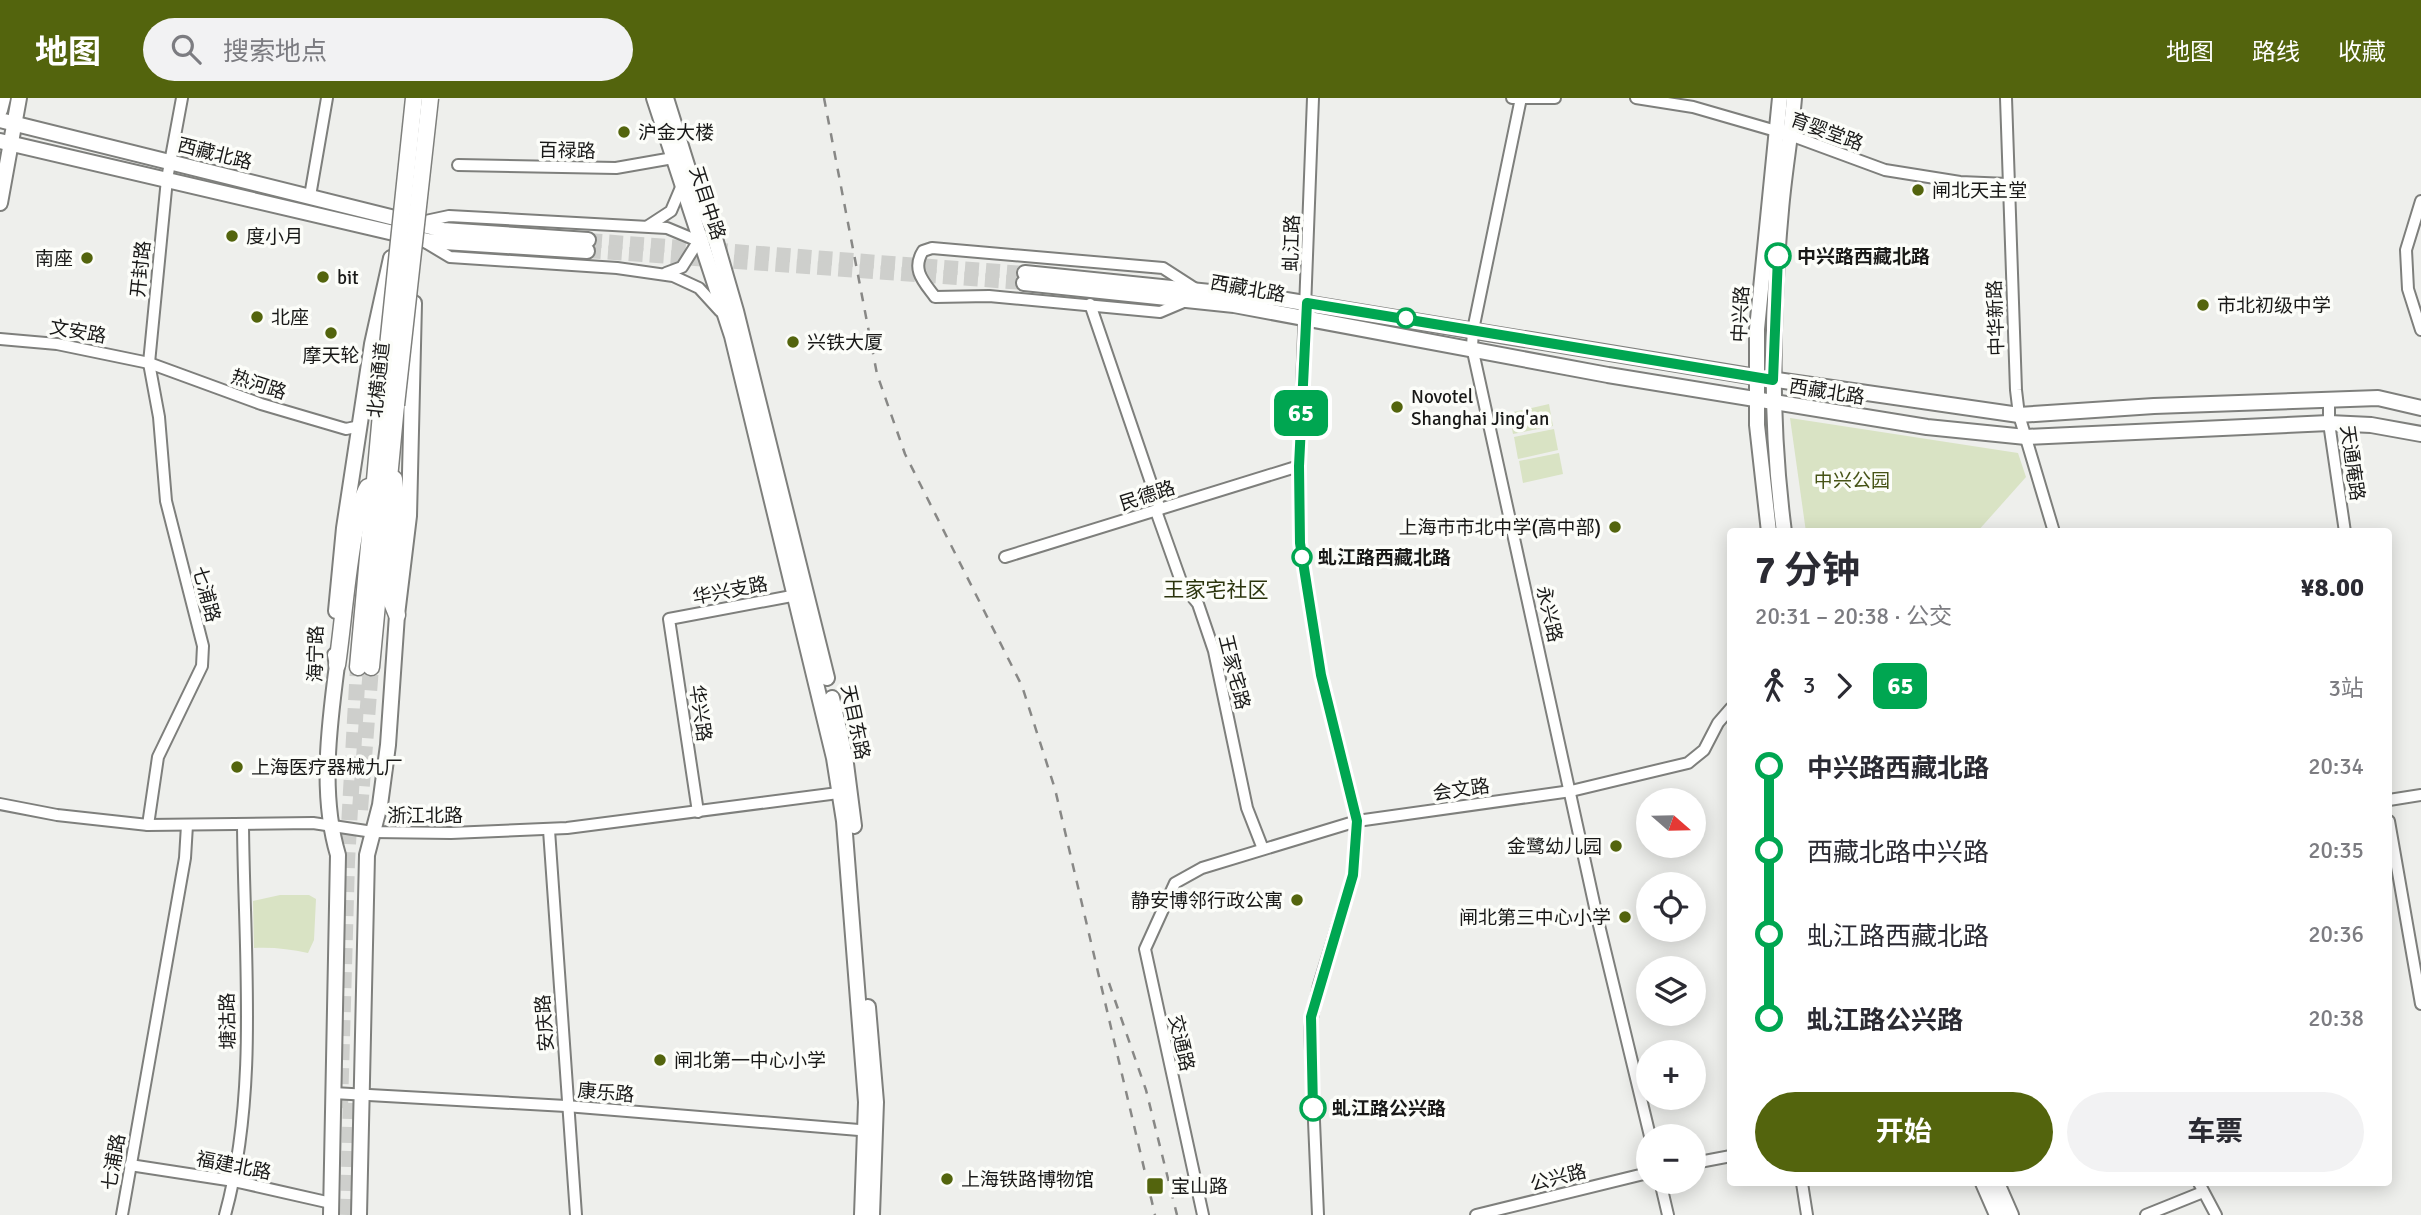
<!DOCTYPE html>
<html lang="zh">
<head>
<meta charset="utf-8">
<style>
	body { margin:0; font-family:Signika,"Noto Sans SC",sans-serif; background:#f2f2f3; color:#2b2b33; height:100vh; display:flex; flex-direction:column; font-size:26px; white-space:nowrap }
	* { box-sizing:border-box; margin:0 }
	p { font-size:23px; color:#7c7c81 }
	.icon { flex:none; width:38px; height:38px; fill:none; stroke:currentColor; stroke-width:2; stroke-linecap:round; stroke-linejoin:round }
	.map { position:relative; flex:1; overflow:hidden }
	.drawer { position:absolute; left:1727px; top:430px; width:665px; height:658px; display:flex; flex-direction:column; background:#fff; border-radius:7px; box-shadow:0 4px 18px #0003 }
	.drawer>* { flex:none }
	.badge { padding:0 14px; border-radius:10px; font-size:24px; line-height:46px }
	.needle { width:46px; rotate:110deg }
	.fabs { position:absolute; left:1636px; top:690px; display:grid; gap:14px }
	.fabs a { display:grid; place-items:center; width:70px; height:70px; border-radius:50%; background:#fff; box-shadow:0 4px 18px #0003; font-size:35px }
	.map>.badge { position:absolute; translate:-50% -50%; box-shadow:0 0 0 4px #fff }
	.legs { display:flex; align-items:center; gap:10px; height:77px; padding:0 28px; font-size:23px }
	.legs p { margin-inline-start:auto }
	.overview { display:flex; align-items:center; justify-content:space-between; height:119px; padding:0 28px }
	h1 { font-size:38px; font-weight:700; line-height:52px }
	.primary-button { display:flex; gap:14px; margin-top:auto; padding:14px 28px }
	.primary-button a { flex:1; height:80px; border-radius:42px; background:#53640d; color:#fff; font-size:28px; font-weight:700; line-height:80px; text-align:center }
	.primary-button a+a { background:#f2f2f3; color:#2b2b33 }
	ul { padding:0 28px; list-style:none }
	li { display:flex; align-items:center; gap:24px; height:84px; font-size:26px }
	li i { display:grid; place-items:center; width:10px; height:100%; margin:0 9px; background:currentColor }
	li i::after { content:''; width:18px; height:18px; margin:-9px; border:5px solid; border-radius:50%; background:#fff }
	li p { margin-inline-start:auto }
	li:first-child i { background:linear-gradient(#0000 50%,currentColor 0) }
	li:last-child i { background:linear-gradient(currentColor 50%,#0000 0) }
	header { display:flex; align-items:center; gap:42px; box-sizing:border-box; height:98px; padding:0 35px; background:#53640d; color:#fff }
	header strong { font-size:33px }
	nav { display:flex; gap:38px; margin-inline-start:auto; font-size:24px }
	.search { width:490px; height:63px; background:#f2f2f3; display:flex; align-items:center; gap:18px; box-sizing:border-box; padding:0 24px; border-radius:38px; color:#7c7c81; font-size:26px }
	.map>svg:first-child { display:block }
	.green { fill:#d9e3c4 }
	.lines { fill:none; stroke-linecap:round; stroke-linejoin:round }
	.major-tunnel { stroke:#cecfcc; stroke-width:14; stroke-dasharray:14 7; stroke-linecap:butt }
	.highway-tunnel { stroke:#cecfcc; stroke-width:16; stroke-dasharray:16 8; stroke-linecap:butt }
	.minor-casing { stroke:#7e7f7c; stroke-width:14 }
	.major-casing { stroke:#7e7f7c; stroke-width:18 }
	.highway-casing { stroke:#7e7f7c; stroke-width:19 }
	.minor { stroke:#fff; stroke-width:10 }
	.major { stroke:#fff; stroke-width:14 }
	.highway { stroke:#fff; stroke-width:16 }
	.rail { stroke:#888886; stroke-width:2.5; stroke-dasharray:9 9; stroke-linecap:butt }
	.highway-bridge-casing { stroke:#7e7f7c; stroke-width:19; stroke-linecap:butt }
	.highway-bridge { stroke:#fff; stroke-width:16 }
	.line-1-casing { stroke:#fff; stroke-width:16 }
	.line-1 { stroke:#00a651; stroke-width:10 }
	.poi-dot { fill:#53640d; stroke:#fcfdf9; stroke-width:2.5 }
	.stop-1-dot { fill:#fff; stroke:#00a651; stroke-width:3.5 }
	.labels { text-anchor:middle; stroke-width:7; stroke-linejoin:round; paint-order:stroke }
	.street-label { font-size:19px; fill:#191918; stroke:#fcfdf9 }
	.poi-label { font-size:19px; fill:#191918; stroke:#fcfdf9; text-anchor:start }
	.stop-label { font-size:19px; font-weight:bold; fill:#191918; stroke:#fcfdf9; text-anchor:start }
	.park-label { font-size:19px; fill:#465316; stroke:#fcfdf9 }
	.neighbourhood-label { font-size:21px; fill:#2b340d; stroke:#fcfdf9 }
</style>
</head>
<body>
<header>
<strong>地图</strong>
<div class="search"><svg class="icon" aria-label="search" viewBox="0 0 24 24"><circle cx="10" cy="10" r="6"/><path d="M15 15l6 6"/></svg>搜索地点</div>
<nav><a>地图</a><a>路线</a><a>收藏</a></nav>
</header>
<div class="map">
<svg width="2421" height="1117" viewBox="0 0 2421 1117">
	<rect width="100%" height="100%" fill="#eeefec"/>
	<g class="green">
		<polygon points="1549,306 1553,328 1513,336 1509,315"/>
		<polygon points="1790,320 2018,355 2026,379 1977,434 1806,434"/>
		<polygon points="1554,331 1558,352 1518,361 1514,339"/>
		<polygon points="1559,355 1563,376 1523,385 1519,363"/>
		<path d="M280,797h29l7,4 -2,41 -6,13c-18,-4 -36,-6 -54,-5l-1,-47z"/>
	</g>
	<g class="lines">
		<g class="major-tunnel">
			<polyline points="588,142 1025,175"/>
			<polyline points="587,153 1024,185"/>
		</g>
		<g class="highway-tunnel">
			<polyline points="360,712 371,569"/>
			<polyline points="340,1010 347,764 358,569"/>
			<polyline points="348,1117 351,993"/>
		</g>
		<defs>
			<g id="minor">
				<polyline points="1313,0 1299,368 1300,445 1321,577 1357,723 1353,777 1319,887 1310,929 1318,1117"/>
				<polyline points="1512,0 1555,0"/>
				<polyline points="1521,0 1473,232 1472,249 1598,823 1650,1038"/>
				<polyline points="1636,0 1693,9 1790,37 1885,72 1960,84 2008,86"/>
				<polyline points="2006,0 2016,292 2019,317 2054,434"/>
				<polyline points="458,67 616,70 673,60"/>
				<polyline points="310,98 327,0"/>
				<polyline points="2421,103 2406,152 2408,191 2421,232"/>
				<polyline points="421,124 449,118 667,130 703,145"/>
				<polyline points="648,128 671,113 682,87"/>
				<polyline points="425,144 450,159 617,170 673,178 699,190 720,213"/>
				<polyline points="666,175 682,169 701,139"/>
				<path d="M1186,203l-26,11 -171,-16 -54,1c-11,-15 -24,-27 -12,-46l9,-3 231,20 31,20"/>
				<polyline points="1090,206 1160,411"/>
				<polyline points="0,241 57,246 149,265 261,306 346,331 360,328"/>
				<polyline points="2329,301 2329,325 2345,434"/>
				<polyline points="1156,413 1182,486 1198,506 1214,553 1247,710 1263,751"/>
				<polyline points="1005,459 1299,368"/>
				<polyline points="2389,702 2421,697"/>
				<polyline points="0,706 57,717 148,727 313,725 373,734 451,735 567,730 846,694"/>
				<polyline points="698,714 669,521 797,497"/>
				<polyline points="2389,723 2421,906"/>
				<polyline points="148,727 158,659 202,568 203,548 166,403 159,319 149,265 167,81 182,0"/>
				<polyline points="549,732 576,1117"/>
				<polyline points="333,995 566,1008 871,1033"/>
				<polyline points="1694,1065 1731,1058"/>
				<polyline points="130,1067 234,1083 331,1105"/>
				<polyline points="1660,1083 1668,1117"/>
				<polyline points="1802,1085 1807,1117"/>
				<polyline points="2199,1085 2216,1117"/>
				<polyline points="122,1117 185,760 187,727"/>
				<path d="M225,1117c34,-123 19,-263 18,-390"/>
				<polyline points="1203,1117 1145,851 1175,785 1202,770 1357,723 1571,693 1688,665 1704,652 1718,625 1731,610"/>
				<polyline points="1476,1117 1648,1075"/>
				<polyline points="2146,1117 2203,1094"/>
			</g>
			<g id="major">
				<polyline points="654,0 732,238 834,660 844,723 866,1004 862,1117"/>
				<polyline points="666,0 691,80 712,130 736,213 827,580"/>
				<polyline points="0,12 3,0"/>
				<polyline points="0,22 443,132 588,142"/>
				<polyline points="0,43 428,143 587,153"/>
				<polyline points="0,105 19,0"/>
				<polyline points="1025,175 1280,201 1756,279 2019,317 2154,308 2378,300 2421,310"/>
				<polyline points="1024,185 1234,207 1608,277 1927,329 2026,339 2329,325 2371,327 2421,336"/>
				<polyline points="1769,434 1757,327 1757,231 1780,0"/>
				<path d="M1784,434c-14,-107 -13,-214 -3,-322 3,-37 10,-75 13,-112"/>
				<polyline points="336,513 344,430 372,246 391,160"/>
				<polyline points="832,600 845,658 854,728"/>
				<polyline points="868,909 876,1004 872,1117"/>
				<polyline points="1983,1085 1997,1117"/>
				<polyline points="1997,1085 2011,1117"/>
				<path d="M331,1117l7,-360c-18,-60 -9,-129 -1,-190l-2,-10"/>
				<polyline points="359,1117 367,757 380,707 388,647 397,517 409,418 414,205"/>
			</g>
			<g id="highway">
				<path d="M394,381c6,38 -7,73 -6,110 1,8 6,18 9,26"/>
				<path d="M337,567c6,-37 14,-152 31,-178"/>
				<polyline points="358,569 382,305"/>
				<polyline points="371,569 396,307"/>
			</g>
		</defs>
		<use href="#minor" class="minor-casing"/>
		<use href="#major" class="major-casing"/>
		<use href="#highway" class="highway-casing"/>
		<use href="#minor" class="minor"/>
		<use href="#major" class="major"/>
		<use href="#highway" class="highway"/>
		<g class="rail">
			<polyline points="824,0 877,276 905,356 1022,588 1055,691 1155,1117"/>
			<polyline points="1109,885 1146,992 1177,1117"/>
		</g>
		<defs>
			<g id="highway-bridge">
				<polyline points="382,305 414,0"/>
				<polyline points="396,307 430,0"/>
			</g>
		</defs>
		<use href="#highway-bridge" class="highway-bridge-casing"/>
		<use href="#highway-bridge" class="highway-bridge"/>
	</g>
	<g class="lines">
		<defs>
			<polyline id="line-1" points="1313,1010 1311,919 1353,777 1357,723 1321,577 1300,445 1299,368 1307,205 1773,282 1778,158"/>
		</defs>
		<use href="#line-1" class="line-1-casing"/>
		<use href="#line-1" class="line-1"/>
	</g>
	<g class="poi-dot">
		<circle cx="624" cy="34" r="7"/>
		<circle cx="1918" cy="92" r="7"/>
		<circle cx="232" cy="138" r="7"/>
		<circle cx="87" cy="160" r="7"/>
		<circle cx="323" cy="179" r="7"/>
		<circle cx="2203" cy="207" r="7"/>
		<circle cx="257" cy="219" r="7"/>
		<circle cx="331" cy="235" r="7"/>
		<circle cx="793" cy="244" r="7"/>
		<circle cx="1397" cy="309" r="7"/>
		<circle cx="1615" cy="429" r="7"/>
		<circle cx="237" cy="669" r="7"/>
		<circle cx="1616" cy="748" r="7"/>
		<circle cx="1297" cy="802" r="7"/>
		<circle cx="1625" cy="819" r="7"/>
		<circle cx="660" cy="962" r="7"/>
		<circle cx="947" cy="1081" r="7"/>
		<rect x="1146" y="1079" width="18" height="18" rx="3.5"/>
	</g>
	<g class="stop-1-dot">
		<circle cx="1778" cy="158" r="12"/>
		<circle cx="1406" cy="220" r="9"/>
		<circle cx="1302" cy="459" r="9"/>
		<circle cx="1313" cy="1010" r="12"/>
	</g>
	<g class="labels">
		<g class="street-label">
			<text transform="translate(1827 33) rotate(20)" y="7">育婴堂路</text>
			<text transform="translate(567 52) rotate(1)" y="7">百禄路</text>
			<text transform="translate(215 55) rotate(14)" y="7">西藏北路</text>
			<text transform="translate(708 105) rotate(72)" y="7">天目中路</text>
			<text transform="translate(1291 145) rotate(-88)" y="7">虬江路</text>
			<text transform="translate(140 171) rotate(-84)" y="7">开封路</text>
			<text transform="translate(1248 190) rotate(10)" y="7">西藏北路</text>
			<text transform="translate(1740 216) rotate(-87)" y="7">中兴路</text>
			<text transform="translate(1995 220) rotate(-92)" y="7">中华新路</text>
			<text transform="translate(78 233) rotate(10)" y="7">文安路</text>
			<text transform="translate(378 282) rotate(-84)" y="7">北横通道</text>
			<text transform="translate(259 286) rotate(18)" y="7">热河路</text>
			<text transform="translate(1827 293) rotate(9)" y="7">西藏北路</text>
			<text transform="translate(2353 365) rotate(82)" y="7">天通庵路</text>
			<text transform="translate(1147 397) rotate(-18)" y="7">民德路</text>
			<text transform="translate(730 492) rotate(-11)" y="7">华兴支路</text>
			<text transform="translate(207 496) rotate(75)" y="7">七浦路</text>
			<text transform="translate(1550 516) rotate(77)" y="7">永兴路</text>
			<text transform="translate(315 556) rotate(-89)" y="7">海宁路</text>
			<text transform="translate(1235 574) rotate(76)" y="7">王家宅路</text>
			<text transform="translate(701 615) rotate(82)" y="7">华兴路</text>
			<text transform="translate(856 624) rotate(78)" y="7">天目东路</text>
			<text transform="translate(1461 691) rotate(-8)" y="7">会文路</text>
			<text x="425" y="724">浙江北路</text>
			<text transform="translate(227 923) rotate(-91)" y="7">塘沽路</text>
			<text transform="translate(544 925) rotate(-94)" y="7">安庆路</text>
			<text transform="translate(1182 945) rotate(77)" y="7">交通路</text>
			<text transform="translate(606 994) rotate(5)" y="7">康乐路</text>
			<text transform="translate(113 1064) rotate(-80)" y="7">七浦路</text>
			<text transform="translate(234 1067) rotate(11)" y="7">福建北路</text>
			<text transform="translate(1558 1079) rotate(-14)" y="7">公兴路</text>
		</g>
		<g class="poi-label">
			<text x="638" y="41">沪金大楼</text>
			<text x="1932" y="99">闸北天主堂</text>
			<text x="246" y="145">度小月</text>
			<text x="73" y="167" text-anchor="end">南座</text>
			<text x="337" y="186">bit</text>
			<text x="2217" y="214">市北初级中学</text>
			<text x="271" y="226">北座</text>
			<text x="807" y="251">兴铁大厦</text>
			<text x="331" y="264" text-anchor="middle">摩天轮</text>
			<text x="1411" y="305">Novotel<tspan x="1411" dy="22">Shanghai Jing'an</tspan></text>
			<text x="1601" y="436" text-anchor="end">上海市市北中学(高中部)</text>
			<text x="251" y="676">上海医疗器械九厂</text>
			<text x="1602" y="755" text-anchor="end">金鹭幼儿园</text>
			<text x="1283" y="809" text-anchor="end">静安博邻行政公寓</text>
			<text x="1611" y="826" text-anchor="end">闸北第三中心小学</text>
			<text x="674" y="969">闸北第一中心小学</text>
			<text x="961" y="1088">上海铁路博物馆</text>
			<text x="1171" y="1095">宝山路</text>
		</g>
		<g class="stop-label">
			<text x="1797" y="165">中兴路西藏北路</text>
			<text x="1318" y="466">虬江路西藏北路</text>
			<text x="1332" y="1017">虬江路公兴路</text>
		</g>
		<g class="park-label">
			<text x="1852" y="389">中兴公园</text>
		</g>
		<g class="neighbourhood-label">
			<text x="1216" y="499">王家宅社区</text>
		</g>
	</g>
</svg>
<div class="fabs">
<a><svg class="needle" viewBox="-14 -14 28 28"><path d="M0-13l5 13h-10z" fill="#e53935"/><path d="M0 13l5-13h-10z" fill="#7c7c81"/></svg></a>
<a><svg class="icon" aria-label="locate" viewBox="0 0 24 24"><circle cx="12" cy="12" r="6"/><path d="M12 2v4M12 18v4M2 12h4M18 12h4"/></svg></a>
<a><svg class="icon" aria-label="layers" viewBox="0 0 24 24"><path d="M12 4l9 5-9 5-9-5zM3 14l9 5 9-5"/></svg></a>
<a>+</a>
<a>−</a>
</div>
<b class="badge" style="left:1301px;top:315px;background:#00a651;color:#fff">65</b>
<section class="drawer">
<div class="overview"><div><h1>7 分钟</h1><p>20:31 – 20:38 · 公交</p></div><b>¥8.00</b></div>
<div class="legs"><svg class="icon" aria-label="walk" viewBox="0 0 24 24"><circle cx="13" cy="4" r="2"/><path d="M13 8l-2 6 4 7M11 14l-3 7M7 12l3-4h3l4 4"/></svg>3<svg class="icon" aria-label="forward" viewBox="0 0 24 24"><path d="M9 5l7 7-7 7"/></svg><b class="badge" style="background:#00a651;color:#fff">65</b><p>3站</p></div>
<ul>
<li><i style="color:#00a651"></i><b>中兴路西藏北路</b><p>20:34</p></li>
<li><i style="color:#00a651"></i><span>西藏北路中兴路</span><p>20:35</p></li>
<li><i style="color:#00a651"></i><span>虬江路西藏北路</span><p>20:36</p></li>
<li><i style="color:#00a651"></i><b>虬江路公兴路</b><p>20:38</p></li>
</ul>
<div class="primary-button"><a>开始</a><a>车票</a></div>
</section>
</div>
</body>
</html>
